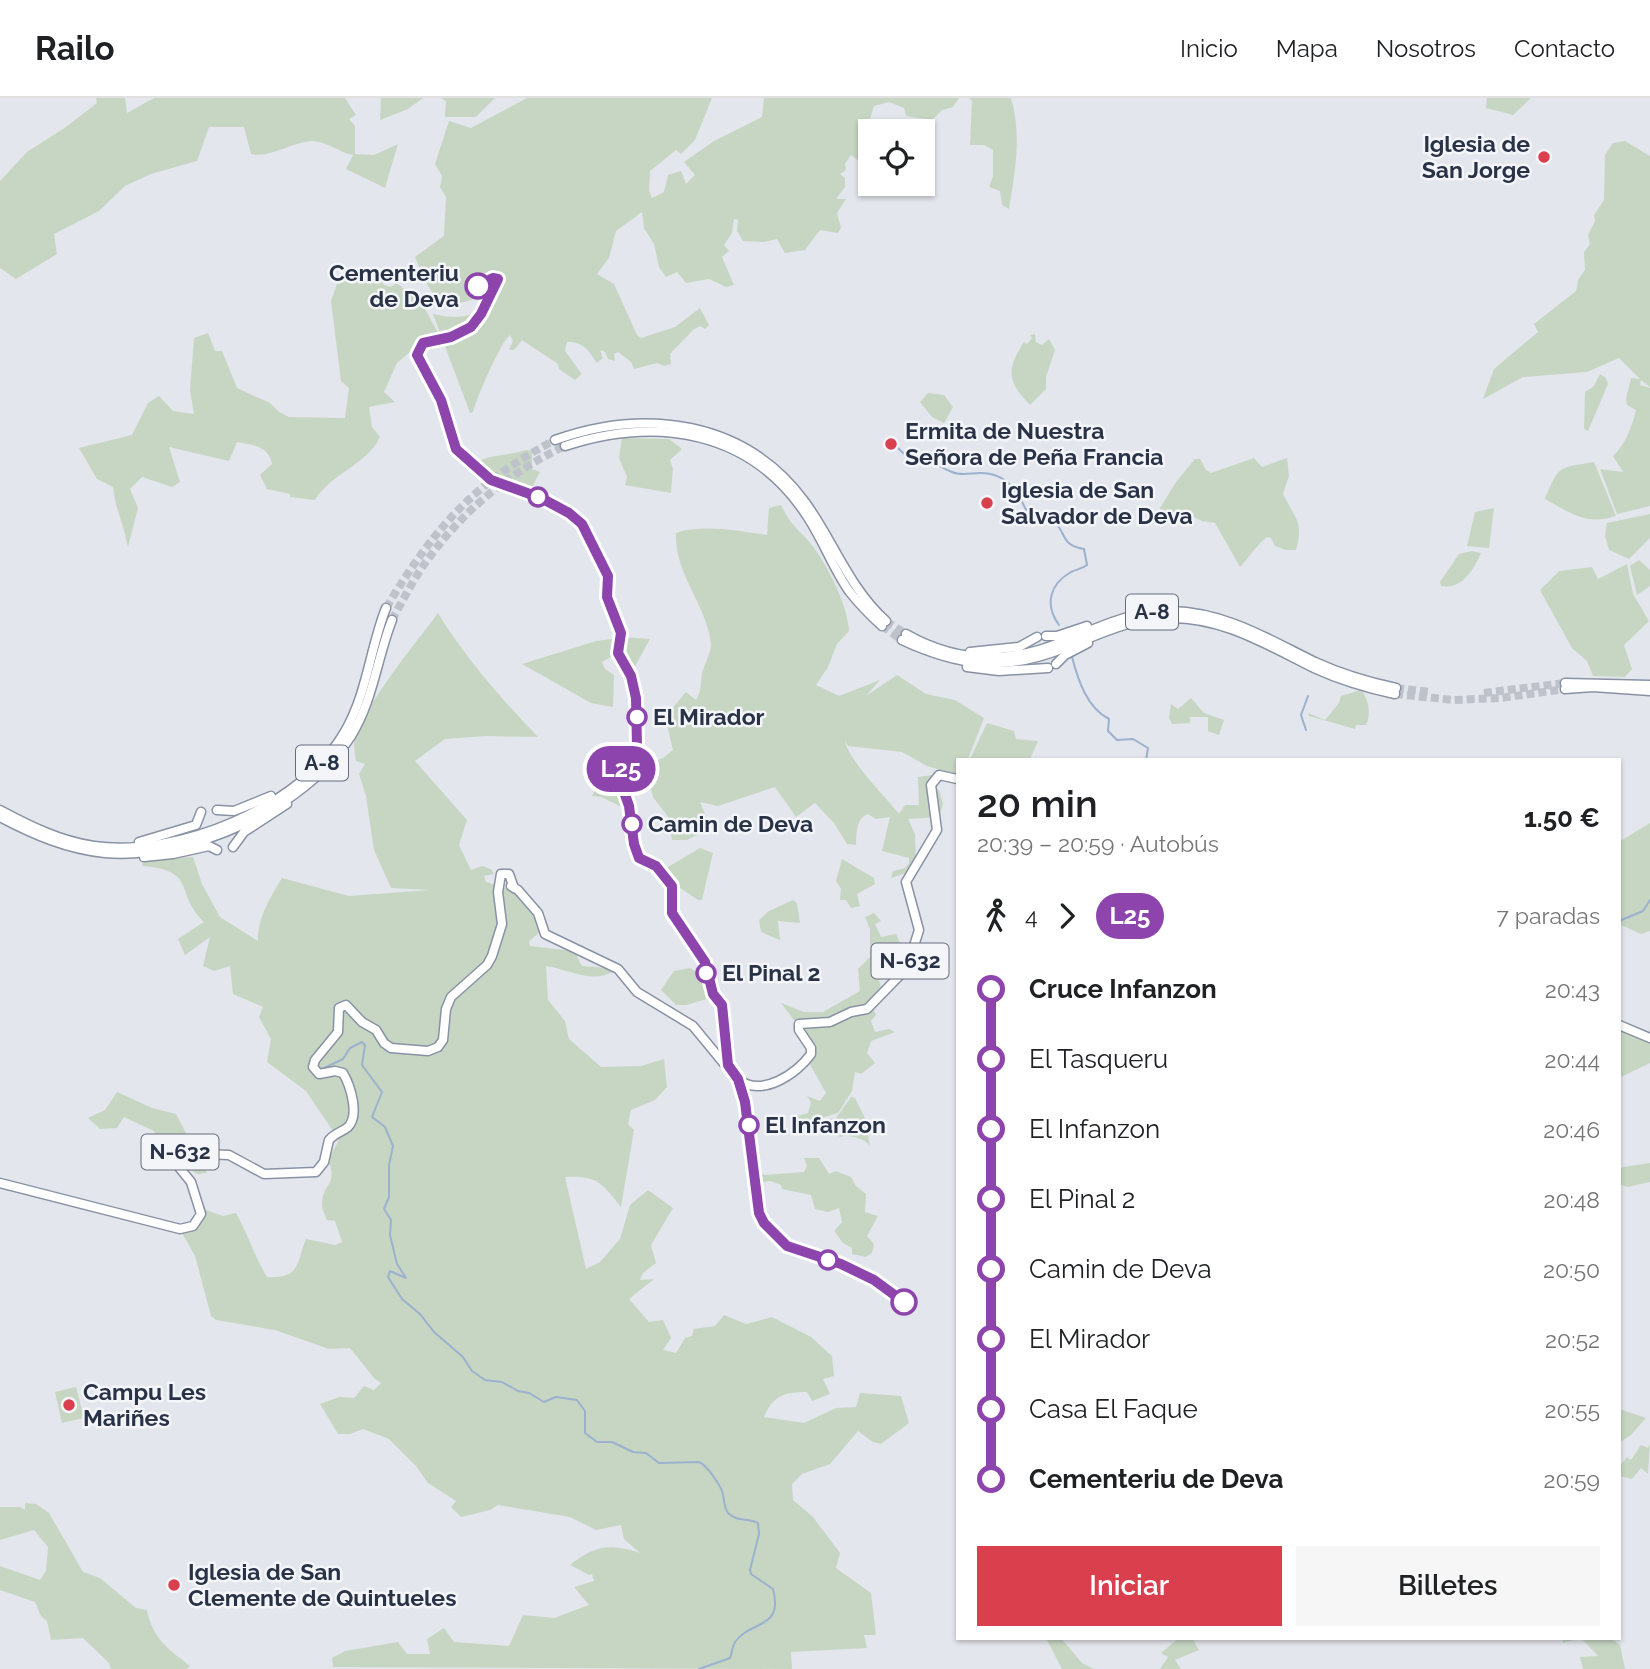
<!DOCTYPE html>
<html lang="es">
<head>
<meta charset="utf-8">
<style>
	body { margin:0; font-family:Raleway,sans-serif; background:#f6f6f6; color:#202124; height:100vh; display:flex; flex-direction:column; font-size:26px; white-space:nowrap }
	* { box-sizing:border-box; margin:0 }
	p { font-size:23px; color:#757577 }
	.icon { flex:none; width:38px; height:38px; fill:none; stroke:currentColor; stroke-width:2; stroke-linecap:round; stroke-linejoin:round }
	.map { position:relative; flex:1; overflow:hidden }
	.panel { position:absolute; left:956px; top:660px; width:665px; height:882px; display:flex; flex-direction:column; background:#fff; border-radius:0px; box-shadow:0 2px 5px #0004 }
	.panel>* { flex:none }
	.badge { padding:0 14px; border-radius:23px; font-size:24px; line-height:46px }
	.buttons { position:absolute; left:858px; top:21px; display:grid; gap:14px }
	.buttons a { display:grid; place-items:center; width:77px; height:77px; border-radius:0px; background:#fff; box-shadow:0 2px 5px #0004; font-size:35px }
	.map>.badge { position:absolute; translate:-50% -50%; box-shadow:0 0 0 4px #fff }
	.legs { display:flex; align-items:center; gap:10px; height:77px; padding:0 21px; font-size:23px }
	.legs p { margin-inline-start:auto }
	.overview { display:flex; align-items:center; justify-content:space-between; height:119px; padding:0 21px }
	h1 { font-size:38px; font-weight:600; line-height:52px }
	.button { display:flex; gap:14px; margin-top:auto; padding:14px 21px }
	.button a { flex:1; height:80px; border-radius:0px; background:#da3f4e; color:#fff; font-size:28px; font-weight:600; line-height:80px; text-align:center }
	.button a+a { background:#f6f6f6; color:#202124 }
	ul { padding:0 21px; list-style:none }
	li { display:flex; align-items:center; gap:24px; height:70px; font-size:26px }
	li i { display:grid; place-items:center; width:10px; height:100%; margin:0 9px; background:currentColor }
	li i::after { content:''; width:18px; height:18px; margin:-9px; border:5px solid; border-radius:50%; background:#fff }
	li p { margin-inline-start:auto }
	li:first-child i { background:linear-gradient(#0000 50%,currentColor 0) }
	li:last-child i { background:linear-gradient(currentColor 50%,#0000 0) }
	header { display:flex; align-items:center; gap:42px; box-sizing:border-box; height:98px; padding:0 35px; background:#fff; border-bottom:2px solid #e0e0e0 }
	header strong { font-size:33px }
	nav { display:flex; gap:38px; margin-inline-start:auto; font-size:24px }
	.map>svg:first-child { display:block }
	.green { fill:#c7d6c3 }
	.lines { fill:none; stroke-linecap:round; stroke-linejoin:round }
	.stream { stroke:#9bb1ce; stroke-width:2 }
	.highway-tunnel { stroke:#bec2cb; stroke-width:8; stroke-dasharray:8 4; stroke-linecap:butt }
	.highway-casing { stroke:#8992a4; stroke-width:11 }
	.highway { stroke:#fff; stroke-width:8 }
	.line-1-casing { stroke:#fff; stroke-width:16 }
	.line-1 { stroke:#8e44ad; stroke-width:10 }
	.poi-dot { fill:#da3f4e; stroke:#f3f5f9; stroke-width:2.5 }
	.stop-1-dot { fill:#fff; stroke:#8e44ad; stroke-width:3.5 }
	.labels { text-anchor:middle; stroke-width:5; stroke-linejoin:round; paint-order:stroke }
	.shield { fill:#f3f5f9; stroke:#666c7c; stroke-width:2 }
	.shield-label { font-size:21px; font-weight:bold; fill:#293246 }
	.poi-label { font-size:23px; font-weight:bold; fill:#293246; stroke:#f3f5f9; text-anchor:start }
	.stop-label { font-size:23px; font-weight:bold; fill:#293246; stroke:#f3f5f9; text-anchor:start }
</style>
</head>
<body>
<header>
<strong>Railo</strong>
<nav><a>Inicio</a><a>Mapa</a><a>Nosotros</a><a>Contacto</a></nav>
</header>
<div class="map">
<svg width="1650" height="1571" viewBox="0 0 1650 1571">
	<rect width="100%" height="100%" fill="#e3e6ec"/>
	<g class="green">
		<path d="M96,0h29l2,15 27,-15h191l11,17 -7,4 6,7v28l19,1 24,-11 -13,44 -39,-19 7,-14c-14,-3 -29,-15 -42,-14 -21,2 -40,17 -60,13l-7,-27h-35l-12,34 -46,13 -26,12 -26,25 -45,23 3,20 -41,25 -16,-11v-87l27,-29 39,-25 31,-24z"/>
		<polygon points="381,0 423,0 408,11 380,22"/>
		<polygon points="441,0 495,0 476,19 445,19 446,3"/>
		<path d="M527,0h185l-17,42 -14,14 -5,-4 -26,21 -1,20 3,7 12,-6 4,-17 13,-4 5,13 9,-9 -11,-13 30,-21 48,-24 2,-19h195l-6,9 -11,3 -10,10 -26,-4 -2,-8 -15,-6 -15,4 -4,13 2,12h-2l-1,28 -9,3 -9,-7 -6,9 1,6 -6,4 5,4v9l-9,12h10l-9,14 4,15 -3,5 -18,-3 -15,20 -20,3 -8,-14 -13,3 -21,-1 -6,-10 1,-11 -4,-1 -2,14 -8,12 5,6 -7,6 12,28 -8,2 -17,-8 -23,4 -9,-11 -11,5 -7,-10 -5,-23 -10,-16 -2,-16 -26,19 -7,27 -12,16 17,10 23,51 4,3 34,-11 25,-19 9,17 -4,4 -5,-3 -7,4 -23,24 1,10 -7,2 -7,-3 -23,6 -3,-7 -13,-10 -4,2 1,7 -7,-2 -3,-7 -5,-2 3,8 -6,5c-9,-13 -13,-21 -30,-21l-2,9 17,23 -7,6 -16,-11 -1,-5 -36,-24 -8,10h-5l4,-9 -3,-6c-10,8 -33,62 -37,77l-3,1 -37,-99c23,5 36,5 55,-10l-11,-6c-42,16 -47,-7 -62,-41l29,-21 2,-39 -6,-10 2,-11 -7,-12 14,-43 22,7z"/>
		<path d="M969,0h42c11,37 4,74 -2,111l-7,-4 -2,-14 -11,-4 4,-11v-26l-9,-5h-14l2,-44z"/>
		<polygon points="1487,0 1531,0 1513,17 1486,10"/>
		<path d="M1625,43l25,15v231l-9,-7 -1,5 10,3v118l-33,8 -17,-45 23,3 -10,-16c13,-13 19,-29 23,-46l-9,-5 -1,-6 5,-21 9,1 -21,-21 -32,14 -64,5 -40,22 11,-30 44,-37 -4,-8 42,-33 2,-11 7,-10 -1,-18 6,-8 -2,-9 7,-14 -1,-6 10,-15 1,-45 8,-12z"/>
		<path d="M365,171l13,4 6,12 7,2 5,-4 23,15 22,40 -18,3 -26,22 -13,29 11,10 -26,5 3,20 8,10c-14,29 -49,36 -65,63l-25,-3v-3l-23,-5 -7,-14 12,-11c-3,-18 -19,-19 -35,-22l-8,19 -60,-14 11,35 -8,5 -30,-10 -12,12 8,19 -10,39c-4,-22 -13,-39 -15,-60l-16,-8 -18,-31 53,-13 16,-32 11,-7 14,15 21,3 -4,-24 4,-52 14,-5 7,18h7l15,37 33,15 9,9 10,5 56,1 4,-30 -8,-7 -10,-80 8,-23 13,-2z"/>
		<path d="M1035,236l1,8 6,3 7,-6 6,11 -9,27v12l-16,16c-23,-23 -24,-36 -6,-63l3,2 5,-6 -2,-3z"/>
		<polygon points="1600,276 1606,280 1608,286 1588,333 1584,331 1585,294 1594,288"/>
		<polygon points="928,295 944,297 953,309 944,325 932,319 920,304"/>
		<polygon points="622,340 669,341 682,351 670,362 673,371 671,395 625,387 627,379 619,360"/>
		<path d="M526,352l6,1v18l8,3 -11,21 -38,-14 -16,-16c15,-9 33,-7 51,-13z"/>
		<path d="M1254,360l8,9 25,-9 2,18 -6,18c12,25 21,27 13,56h-10l-11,-4 -4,-8 -4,-1c-11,9 -17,19 -27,30l-25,-44 -13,-2 -11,-5 -35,8 -5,-1 25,-41 19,-23h5l6,11 5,3z"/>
		<path d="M1594,364l22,54c-30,10 -45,-3 -71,-17 14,-34 13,-31 49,-37z"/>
		<path d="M781,407c6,13 12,20 21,29 21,20 46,70 47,97l-12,13 -9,23 -12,18 23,11 41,-16 -14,16 31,-21 29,19 29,6 29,18 -16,41 -11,1v15l-30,-9 -25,-14 -54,-6 -3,-5c4,20 40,55 54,73l6,-9h14l-1,-28 15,-2 -1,11 7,4 4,14 -4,13 -31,2 7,15 1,30 -10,9 -15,5 2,-7 12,-3 4,-5v-5l-27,-7 8,-34 -14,2 -8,-5c-13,5 -11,19 -12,31l-9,-1 -13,-21 -19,-20 -19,14 -21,-30 -57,19 -18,-4 11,26 -24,12h-15l-3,-22 -16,-21 -8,-32 18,-7 10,-8 -7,-29 4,-10 16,-19 10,8c6,-9 4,-16 6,-26 2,-10 10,-23 9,-31 -5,-39 -37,-70 -35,-110 27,-9 63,-2 91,2l2,-27z"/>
		<polygon points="1494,410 1489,450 1467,448 1475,414"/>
		<polygon points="1650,416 1650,440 1629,461 1609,452 1605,438 1607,425"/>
		<path d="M1472,453l9,2c-7,16 -19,37 -40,33l-1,-4 19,-28z"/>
		<polygon points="1639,462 1650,472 1650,488 1637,497 1630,468"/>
		<polygon points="1627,466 1633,496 1649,523 1624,547 1632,571 1625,579 1593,578 1587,563 1572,550 1540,492 1559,473 1592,469 1598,481"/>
		<path d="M438,515c28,46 62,84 100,124l-52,-1 -41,3 -30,22 52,59 -8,25 12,25 11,-4 9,3 3,5 -10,2 2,6 31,10 23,28v12l-11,9 1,5 44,5 8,15 26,2 4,4c-20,12 -45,-3 -66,-6l2,34 17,21 4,18 32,28 40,-1 23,-7 3,28 -12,13 -24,10 -3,14 6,6 -13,77c-19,-24 -24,-32 -56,-30l21,92 14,-7 20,-23 10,-34 18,-15 25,18 -22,37 5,18 -13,10 -3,7 14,-1 -25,20 20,23 14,-2 8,18 -8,12 13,3 9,-15 7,-2 2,-7 21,-3 9,-11 22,9 26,-7 39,20 21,19 2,20 -11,3 7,15 -18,7 -5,-9c-22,0 -34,3 -43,25l40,6 32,-15 20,-1 4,-14 41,3 8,27 -28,21 -8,-2 -15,-11 -28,33 -28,10 -10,10 1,16 20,17 27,36 -4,15 35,25 5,42h-12l3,13 -76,4 1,17 -459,-2 -1,-9 13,-7 53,-9 9,12h23l-3,-15 17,-11 10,14 55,4 14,-31 31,3 35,-13 -15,-18 20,-6 -2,-7 -3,1 -19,-10c24,-20 42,-22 70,-12l-16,-14 -3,-14 -25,5 -26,-13 -72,-12 -8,5 -29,7 -10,-10 5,-6 -28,-18 -12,-17 -27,-27 -26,-10 -13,5h-12l-18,-30 19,-7 15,1 10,-12 10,4 7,-7 -7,-5 -24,-30 -21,1 -54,-19 -59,-10 -5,-4 -16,-60 -13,-23 20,-15 -20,-42 -16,-20 -12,-25 -30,-14 -7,11 -17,1 -12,-11 17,-8 12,-18 35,16 24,6 31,59 -9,1 -12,-6 20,42 17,6 13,-3c12,21 18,43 31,64 34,2 29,-14 39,-38l29,6 7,-3 -7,-21 -8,-1c-2,-5 -5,-11 -5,-16 0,-21 17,-19 6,-44l11,-20 -33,-49 -39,-29 4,-23 -12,-22 4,-10 -30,-13 -3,-28 -16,5 -11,-5 7,-29 -25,18 -7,-16 26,-17c-31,-30 -5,-51 -62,-56l2,-7 49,-2 9,27 18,33 38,24c-1,-22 13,-45 24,-63l67,18 81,-6 -39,-2 -17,-38 -8,-54 -7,-22 6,-10 -9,-3c-1,-7 -3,-15 -1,-22 10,-35 60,-95 83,-126z"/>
		<polygon points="623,539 650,541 632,574 620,557"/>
		<polygon points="619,540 616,556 602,564 605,571 614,577 613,609 591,605 522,566 596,543"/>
		<path d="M1361,592c7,8 11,24 5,35h-10l-1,4 -46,-13 -1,-3 17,7 14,-17 2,-7z"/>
		<polygon points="1191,600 1204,615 1224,622 1219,637 1208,633 1208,619 1190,619 1190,625 1172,626 1169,620 1171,606 1178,611"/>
		<polygon points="987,625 1014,633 1016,641 1038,643 1030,661 970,661"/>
		<polygon points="619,671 628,712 601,699 592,698 596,691"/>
		<polygon points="1650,725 1650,833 1641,836 1619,826 1619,744"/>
		<polygon points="700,750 713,755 702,802 698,802 670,783 664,775 668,769"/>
		<polygon points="842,761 874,780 875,786 857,796 860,808 851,810 846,802 840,802 841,791 836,783"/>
		<polygon points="793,802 797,805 800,825 778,823 780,842 761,834 759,822 769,813"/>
		<polygon points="874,815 881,823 875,826 881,839 896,836 904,853 901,867 879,882 882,893 871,907 876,917 871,923 875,934 889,931 895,934 871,943 867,955 875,965 861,976 855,974 852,993 838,1015 796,1028 797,1018 808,1015 811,1004 807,998 820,1003 826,995 808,963 811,961 801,931 781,905 804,914 823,914 860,893 858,871 870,859 870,831 865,819"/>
		<polygon points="690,870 705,879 714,899 686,907 676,907 661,892 674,873"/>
		<polygon points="1619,932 1650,943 1650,965 1619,980"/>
		<path d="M851,999l4,1 10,20 5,28c-6,-8 -21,-12 -30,-9l-6,-5h-35l-2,-4 39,-10z"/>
		<polygon points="804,1060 819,1060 829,1076 836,1073 851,1079 856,1088 866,1096 865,1114 878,1118 867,1138 874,1146 872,1155 866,1159 852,1156 852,1150 843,1145 834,1133 842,1124 839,1110 828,1114 815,1111 811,1097 782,1091 781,1087 770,1083 758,1085 757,1071 764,1077 804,1074 807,1068"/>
		<polygon points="1650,1065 1650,1084 1627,1089 1619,1086 1619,1073 1623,1069"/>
		<polygon points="76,1289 84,1320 62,1325 55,1294"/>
		<polygon points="1619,1311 1646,1320 1631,1337 1619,1345"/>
		<polygon points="1650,1346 1648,1376 1641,1370 1632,1381 1619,1378 1619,1369 1627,1359 1631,1362 1641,1347 1648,1350"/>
		<path d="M25,1405l11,1 13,9 34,59 17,6 36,30 11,2c6,29 20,38 43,56l-3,3h-76l-2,-6 -26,-25 -32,2 -4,-19 -6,-5 -6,-14 -35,-12v-24l40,14 6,-9 2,-24 -14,-17 -34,10v-33h20l5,3z"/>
		<polygon points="1046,1540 1061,1540 1082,1565 1094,1571 1062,1571"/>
		<polygon points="1179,1540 1192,1540 1199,1552 1175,1562 1181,1571 1160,1571 1168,1559 1161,1555"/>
		<polygon points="1562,1540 1609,1540 1620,1547 1625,1571 1583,1571 1580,1559 1598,1558 1581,1540 1563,1545"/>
	</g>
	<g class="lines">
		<g class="stream">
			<path d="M897,349l9,9c18,0 30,9 46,16 8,4 20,1 28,1 30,0 39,22 50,45l4,2 16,-2c18,12 8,27 34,31l3,16c-5,4 -10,4 -16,7 -21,12 -27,32 -12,53"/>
			<path d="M1072,559c6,23 15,51 37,62l-1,12 9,9 16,-1 15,9 -2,12"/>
			<polyline points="1306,632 1301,617 1308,598"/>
			<polyline points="1619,823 1643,813 1650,802"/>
			<path d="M320,972l23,-11 7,-11 12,-6 3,3 -3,20 20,27 -10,25 13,10 8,19 -4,19v32l-5,12 7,11 -1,15 7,29 9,14 -16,-7 -2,6 14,22 18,15 14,18 29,25 9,14 13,9 17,2 16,9 11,2 15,9 12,-5 21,3 8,11v22l12,9h15l21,10 13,1 13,10 40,-1c8,3 20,22 23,29 3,8 1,15 6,22 10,10 20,4 30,10l1,11 -9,36 1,4 22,15c11,41 -23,31 -38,53 -3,5 -3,11 -5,16l-31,11"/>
		</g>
		<g class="highway-tunnel">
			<path d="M386,510c47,-78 87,-125 169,-168"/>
			<path d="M392,522c11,-20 22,-42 36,-61 36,-49 82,-87 137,-113"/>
			<polyline points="886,523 906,536"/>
			<polyline points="882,528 902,542"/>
			<polyline points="1396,590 1430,594"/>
			<polyline points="1484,595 1565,585"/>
			<polyline points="1395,596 1454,602 1501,600 1565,591"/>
		</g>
		<defs>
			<g id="highway">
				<path d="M555,342c90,-32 190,-20 250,62 29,40 44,86 81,119"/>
				<path d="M565,348c92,-30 186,-16 242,70 16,24 26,52 42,75 10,13 21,24 33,35"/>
				<path d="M906,536c49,28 101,30 153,9 37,-14 72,-33 112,-32 54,1 97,28 144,51 26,12 53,20 81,26"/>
				<polyline points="1046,538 1057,538 1087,528"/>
				<path d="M902,542c56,26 101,32 160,9 36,-14 68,-31 107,-31 54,-1 98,27 145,50 26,12 53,20 81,26"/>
				<polyline points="970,554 1019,549 1037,539"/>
				<polyline points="1056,566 1065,557 1088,545"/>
				<polyline points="967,569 999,573 1048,570"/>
				<polyline points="1565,585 1650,587"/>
				<polyline points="1565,591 1593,589 1650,593"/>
				<path d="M0,712c30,16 60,31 94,36 83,12 207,-39 250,-113 23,-38 26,-85 42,-125"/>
				<polyline points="217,712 234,713 271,698"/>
				<path d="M0,719c34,18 67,32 105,36 86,7 200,-44 246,-117 22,-35 26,-78 41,-116"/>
				<polyline points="139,744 196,727 201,714"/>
				<polyline points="233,749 244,734 287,706"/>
				<polyline points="144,759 173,756 209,748 217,752"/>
				<polyline points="511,788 518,792 538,815 545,836 618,871 637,894 693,928 740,985"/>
				<polyline points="1619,927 1650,940"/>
				<path d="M738,981c23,19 59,-5 73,-25v-6l-12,-18v-6l31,-2 21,-10 16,-3 40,-41 12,-38 -13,-48 31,-52 -6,-45 8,-10 18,4"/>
				<path d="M0,1085l180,46 13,-3 8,-12 -10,-32 -17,-21 4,-8 51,2 35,19 52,-2 8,-10 5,-22c6,-7 13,-8 19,-13 12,-12 2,-42 -5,-54l-8,-2 -16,3 -6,-7 2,-7 23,-28 1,-24 7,-3 16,17 14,8 8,13 7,5 37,3 10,-4 5,-7 3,-31 5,-12 36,-32 5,-9 10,-32 -4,-32 3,-18h8l5,14"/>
			</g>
		</defs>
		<use href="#highway" class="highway-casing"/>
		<use href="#highway" class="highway"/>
	</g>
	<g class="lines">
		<defs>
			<polyline id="line-1" points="478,188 493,180 498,181 481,216 471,229 451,239 423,245 417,257 441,302 456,351 491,382 541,400 569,415 582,426 608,478 607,499 621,535 618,555 631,578 636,600 637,648 621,670 623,691 629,708 634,746 639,760 656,768 672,788 672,815 705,864 713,896 722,907 728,967 738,981 745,1004 759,1115 764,1125 787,1148 841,1166 874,1182 904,1204"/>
		</defs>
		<use href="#line-1" class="line-1-casing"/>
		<use href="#line-1" class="line-1"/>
	</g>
	<g class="poi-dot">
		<circle cx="1544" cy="59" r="7"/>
		<circle cx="891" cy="346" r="7"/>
		<circle cx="987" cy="405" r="7"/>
		<circle cx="69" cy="1307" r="7"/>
		<circle cx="174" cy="1487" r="7"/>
	</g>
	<g class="stop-1-dot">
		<circle cx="478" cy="188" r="12"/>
		<circle cx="538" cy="399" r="9"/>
		<circle cx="637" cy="619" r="9"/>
		<circle cx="632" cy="726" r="9"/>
		<circle cx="706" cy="875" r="9"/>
		<circle cx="749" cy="1027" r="9"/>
		<circle cx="828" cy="1162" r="9"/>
		<circle cx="904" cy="1204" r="12"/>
	</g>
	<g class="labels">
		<g class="shield">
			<rect x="1126" y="496.5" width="52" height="35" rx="5"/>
			<rect x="296" y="647.5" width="52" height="35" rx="5"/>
			<rect x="871.5" y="845.5" width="77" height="35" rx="5"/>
			<rect x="141.5" y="1036.5" width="77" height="35" rx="5"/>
		</g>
		<g class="shield-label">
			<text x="1152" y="521">A-8</text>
			<text x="322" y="672">A-8</text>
			<text x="910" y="870">N-632</text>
			<text x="180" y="1061">N-632</text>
		</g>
		<g class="poi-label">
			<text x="1530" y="54" text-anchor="end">Iglesia de<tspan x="1530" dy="26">San Jorge</tspan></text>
			<text x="905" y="341">Ermita de Nuestra<tspan x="905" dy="26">Señora de Peña Francia</tspan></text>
			<text x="1001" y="400">Iglesia de San<tspan x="1001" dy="26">Salvador de Deva</tspan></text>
			<text x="83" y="1302">Campu Les<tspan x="83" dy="26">Mariñes</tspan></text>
			<text x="188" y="1482">Iglesia de San<tspan x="188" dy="26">Clemente de Quintueles</tspan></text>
		</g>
		<g class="stop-label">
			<text x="459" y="183" text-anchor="end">Cementeriu<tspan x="459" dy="26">de Deva</tspan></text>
			<text x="653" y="627">El Mirador</text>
			<text x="648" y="734">Camin de Deva</text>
			<text x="722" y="883">El Pinal 2</text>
			<text x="765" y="1035">El Infanzon</text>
		</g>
	</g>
</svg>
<div class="buttons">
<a><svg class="icon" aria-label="locate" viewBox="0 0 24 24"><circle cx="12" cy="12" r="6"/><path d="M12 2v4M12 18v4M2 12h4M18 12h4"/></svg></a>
</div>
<b class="badge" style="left:621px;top:671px;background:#8e44ad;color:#fff">L25</b>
<section class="panel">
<div class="overview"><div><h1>20 min</h1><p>20:39 – 20:59 · Autobús</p></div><b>1.50 €</b></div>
<div class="legs"><svg class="icon" aria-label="walk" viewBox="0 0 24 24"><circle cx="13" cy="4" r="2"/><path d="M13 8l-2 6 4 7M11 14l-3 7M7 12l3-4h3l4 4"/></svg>4<svg class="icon" aria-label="forward" viewBox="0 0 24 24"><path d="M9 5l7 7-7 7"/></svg><b class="badge" style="background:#8e44ad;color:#fff">L25</b><p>7 paradas</p></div>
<ul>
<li><i style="color:#8e44ad"></i><b>Cruce Infanzon</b><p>20:43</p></li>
<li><i style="color:#8e44ad"></i><span>El Tasqueru</span><p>20:44</p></li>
<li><i style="color:#8e44ad"></i><span>El Infanzon</span><p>20:46</p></li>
<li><i style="color:#8e44ad"></i><span>El Pinal 2</span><p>20:48</p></li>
<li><i style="color:#8e44ad"></i><span>Camin de Deva</span><p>20:50</p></li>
<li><i style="color:#8e44ad"></i><span>El Mirador</span><p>20:52</p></li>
<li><i style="color:#8e44ad"></i><span>Casa El Faque</span><p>20:55</p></li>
<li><i style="color:#8e44ad"></i><b>Cementeriu de Deva</b><p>20:59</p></li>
</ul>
<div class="button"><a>Iniciar</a><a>Billetes</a></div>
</section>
</div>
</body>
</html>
